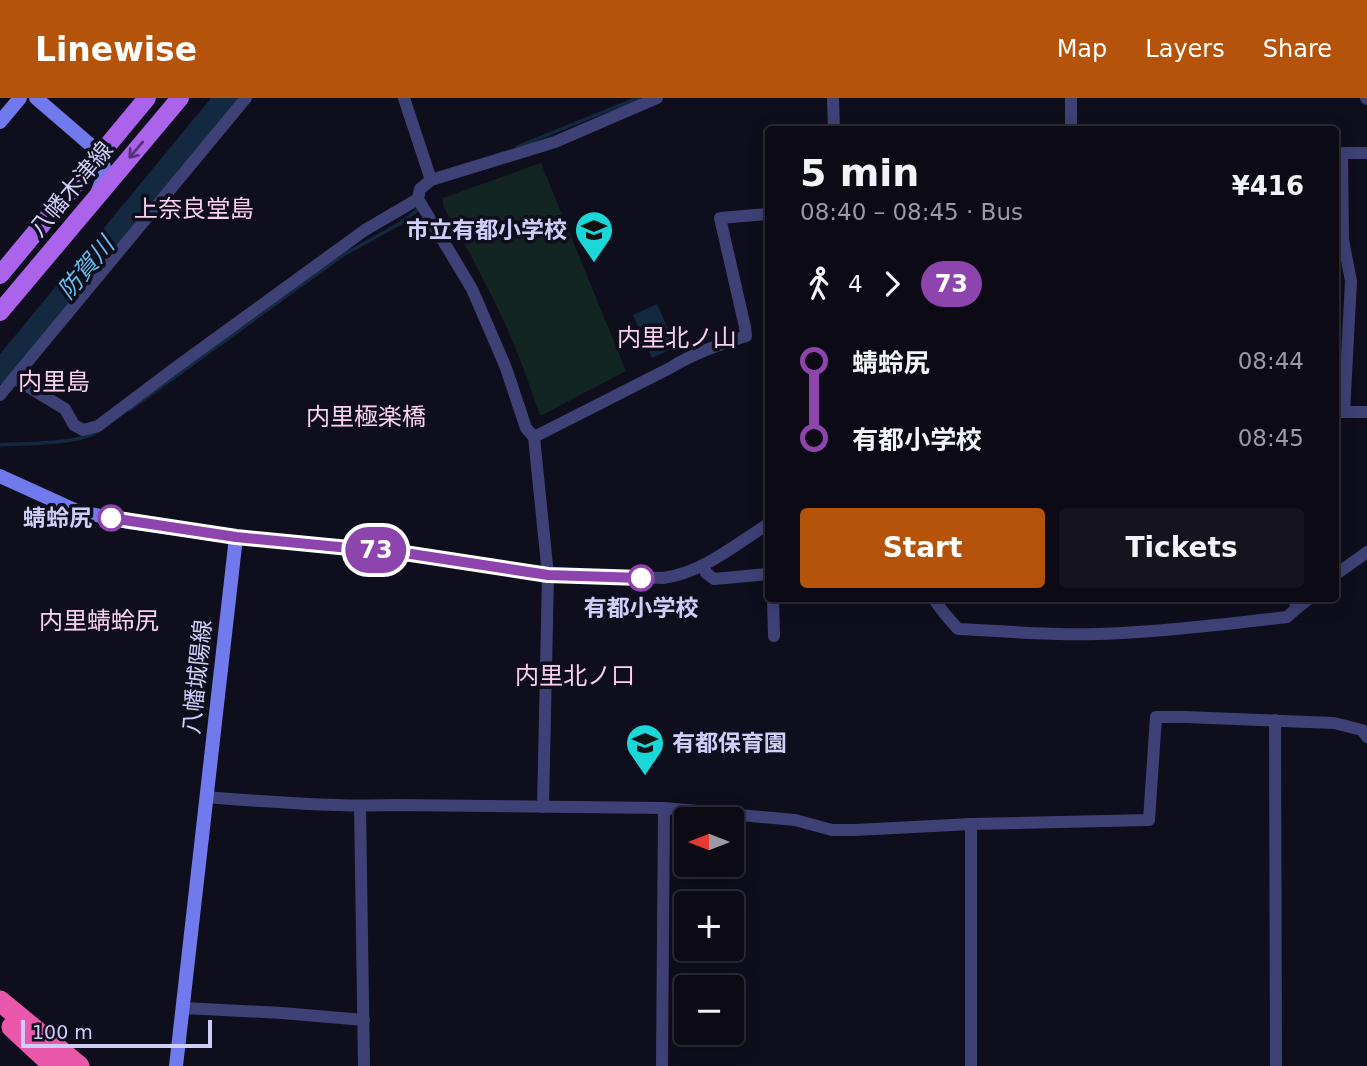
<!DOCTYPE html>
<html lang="en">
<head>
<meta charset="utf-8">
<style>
	body { margin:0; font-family:"DejaVu Sans","Noto Sans JP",sans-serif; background:#14131e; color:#f1f3f6; height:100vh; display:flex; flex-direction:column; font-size:26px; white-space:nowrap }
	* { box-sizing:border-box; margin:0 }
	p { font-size:23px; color:#9a9aa0 }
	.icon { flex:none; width:38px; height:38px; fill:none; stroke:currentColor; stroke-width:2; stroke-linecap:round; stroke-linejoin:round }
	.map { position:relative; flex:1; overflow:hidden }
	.details { position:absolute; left:765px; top:28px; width:574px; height:476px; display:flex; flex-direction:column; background:#0b0a15; border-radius:7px; box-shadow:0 4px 18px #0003,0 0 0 2px #2b2b34 }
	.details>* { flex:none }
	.badge { padding:0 14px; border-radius:23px; font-size:24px; line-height:46px }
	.needle { width:46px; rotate:270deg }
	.fabs { position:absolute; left:674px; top:709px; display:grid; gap:14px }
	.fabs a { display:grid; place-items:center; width:70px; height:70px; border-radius:7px; background:#0b0a15; box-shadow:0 4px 18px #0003,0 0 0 2px #2b2b34; font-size:35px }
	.scale { position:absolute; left:21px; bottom:18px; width:191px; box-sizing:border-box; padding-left:7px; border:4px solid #cfcef9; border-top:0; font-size:19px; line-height:24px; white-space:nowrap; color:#cfcef9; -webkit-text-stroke:5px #0f0e1c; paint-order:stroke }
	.map>.badge { position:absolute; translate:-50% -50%; box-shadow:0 0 0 4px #fff }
	.legs { display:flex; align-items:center; gap:10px; height:77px; padding:0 35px; font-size:23px }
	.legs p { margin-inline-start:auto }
	.overview { display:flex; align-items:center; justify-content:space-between; height:119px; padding:0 35px }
	h1 { font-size:38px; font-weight:700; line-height:52px }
	.button { display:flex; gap:14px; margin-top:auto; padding:14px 35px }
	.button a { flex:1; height:80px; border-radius:7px; background:#b45309; color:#fff; font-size:28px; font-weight:700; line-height:80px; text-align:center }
	.button a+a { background:#14131e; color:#f1f3f6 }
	ul { padding:0 35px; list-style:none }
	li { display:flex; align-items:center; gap:24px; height:77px; font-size:26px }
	li i { display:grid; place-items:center; width:10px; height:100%; margin:0 9px; background:currentColor }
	li i::after { content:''; width:18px; height:18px; margin:-9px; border:5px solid; border-radius:50%; background:#0b0a15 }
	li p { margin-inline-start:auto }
	li:first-child i { background:linear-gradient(#0000 50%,currentColor 0) }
	li:last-child i { background:linear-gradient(currentColor 50%,#0000 0) }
	header { display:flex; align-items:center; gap:42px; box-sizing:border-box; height:98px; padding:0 35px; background:#b45309; color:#fff }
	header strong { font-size:33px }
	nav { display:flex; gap:38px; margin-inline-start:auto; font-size:24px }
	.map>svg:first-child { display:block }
	.grass { fill:#122522 }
	.water { fill:#13293f }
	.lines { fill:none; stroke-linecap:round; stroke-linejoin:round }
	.stream { stroke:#13293f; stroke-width:3.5 }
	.river { stroke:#13293f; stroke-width:23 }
	.street { stroke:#3e4175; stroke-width:12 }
	.secondary { stroke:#717aed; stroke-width:14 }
	.primary { stroke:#ab63eb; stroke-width:18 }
	.highway { stroke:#ea58ac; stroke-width:21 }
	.oneway { stroke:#553479 }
	.line-1-casing { stroke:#fff; stroke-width:16 }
	.line-1 { stroke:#8e44ad; stroke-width:10 }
	.stop-1-dot { fill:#fff; stroke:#8e44ad; stroke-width:3.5 }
	.labels { text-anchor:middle; stroke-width:7; stroke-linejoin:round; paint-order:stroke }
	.street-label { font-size:23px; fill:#cfcef9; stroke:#0f0e1c }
	.poi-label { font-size:23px; font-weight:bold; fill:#cfcef9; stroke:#0f0e1c; text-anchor:end }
	.stop-label { font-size:23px; font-weight:bold; fill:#cfcef9; stroke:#0f0e1c; text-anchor:end }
	.neighbourhood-label { font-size:24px; fill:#f9d0ee; stroke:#0f0e1c }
	.water-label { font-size:24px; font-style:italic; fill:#69bcec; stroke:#0f0e1c }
</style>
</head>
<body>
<header>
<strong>Linewise</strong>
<nav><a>Map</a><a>Layers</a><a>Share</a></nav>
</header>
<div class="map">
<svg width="1367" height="968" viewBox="0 0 1367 968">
	<rect width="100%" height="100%" fill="#0f0e1c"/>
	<path class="grass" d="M541,65l85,208 -84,44h-2c-12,-34 -24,-69 -40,-102 -17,-36 -37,-72 -57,-107v-8z"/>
	<polygon class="water" points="657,206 676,249 652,260 633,217"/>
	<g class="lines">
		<g class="stream">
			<polyline points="517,49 638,0"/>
			<polyline points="129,312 343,157 399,126 418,112 418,111"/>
			<path d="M0,347c27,-2 79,0 100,-15"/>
		</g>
		<polyline class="river" points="0,274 226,0"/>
		<g class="street">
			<polyline points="404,0 431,82"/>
			<polyline points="833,0 834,32"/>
			<polyline points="1366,0 1367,1"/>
			<polyline points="1071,32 1071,0"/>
			<polyline points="1336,55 1367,55"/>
			<polyline points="1342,55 1343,142 1351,183 1344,314"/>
			<polyline points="418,101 472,191 506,270 526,330 534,339 548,477 543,709"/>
			<polyline points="14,280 65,311 74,327 83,332 98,328 175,270 365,132 418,101 420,91 431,82 555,44 657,0"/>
			<polyline points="0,297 246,0"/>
			<polyline points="1335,314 1367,314"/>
			<path d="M534,339l136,-69c24,-15 49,-23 76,-32l-1,-9 -25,-109 48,-4"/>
			<path d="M236,439l175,16 137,22 115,3c39,-5 72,-33 105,-54"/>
			<polyline points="704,467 706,475 714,481 768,476"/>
			<polyline points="1335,477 1367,454"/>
			<polyline points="773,500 774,538"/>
			<path d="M933,500l11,15 14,16c47,2 94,7 141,5 63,-2 126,-10 188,-17l10,-9"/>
			<polyline points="1294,500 1297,510 1310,500"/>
			<polyline points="1275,622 1276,968"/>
			<path d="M206,699c64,5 127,10 191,8l267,3 131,12 37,10h23l116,-6 178,-4 7,-103h29l149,6 28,7 5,7"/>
			<polyline points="360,708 364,968"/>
			<polyline points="971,726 971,968"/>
			<polyline points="184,910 282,915 364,922"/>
			<polyline points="662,968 664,710"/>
		</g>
		<g class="secondary">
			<polyline points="36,0 101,56 105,75 98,93"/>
			<polyline points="0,24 20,0"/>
			<polyline points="0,378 77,413 128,424 236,439 176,968"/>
		</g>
		<g class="primary">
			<polyline points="0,177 147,0"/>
			<polyline points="0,214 180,0"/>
		</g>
		<g class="highway">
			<polyline points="0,903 79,968"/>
			<polyline points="12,929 54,968"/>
		</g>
	</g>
	<defs><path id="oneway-shaft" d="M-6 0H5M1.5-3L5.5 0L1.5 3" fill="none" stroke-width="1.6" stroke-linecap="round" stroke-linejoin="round" transform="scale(1.75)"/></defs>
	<use class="oneway" href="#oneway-shaft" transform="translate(136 52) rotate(130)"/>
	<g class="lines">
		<defs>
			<polyline id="line-1" points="111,420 236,439 411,456 548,477 641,480"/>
		</defs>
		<use href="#line-1" class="line-1-casing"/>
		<use href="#line-1" class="line-1"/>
	</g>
	<defs>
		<symbol id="school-pin" viewBox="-11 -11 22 30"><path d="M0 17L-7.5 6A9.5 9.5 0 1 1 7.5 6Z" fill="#1bd7d8" stroke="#0f0e1c"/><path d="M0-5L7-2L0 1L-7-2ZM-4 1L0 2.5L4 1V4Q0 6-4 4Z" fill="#111"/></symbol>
	</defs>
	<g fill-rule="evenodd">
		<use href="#school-pin" x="572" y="110" width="44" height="60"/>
		<use href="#school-pin" x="623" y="623" width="44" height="60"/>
	</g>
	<g class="stop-1-dot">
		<circle cx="111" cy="420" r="12"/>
		<circle cx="641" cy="480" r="12"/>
	</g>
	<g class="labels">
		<g class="street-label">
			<text transform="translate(71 91) rotate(-50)" y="8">八幡木津線</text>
			<text transform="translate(197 579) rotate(-84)" y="8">八幡城陽線</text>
		</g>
		<g class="poi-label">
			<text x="567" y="140">市立有都小学校</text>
			<text x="672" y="653" text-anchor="start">有都保育園</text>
		</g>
		<g class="stop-label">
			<text x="92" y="428">蜻蛉尻</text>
			<text x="641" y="518" text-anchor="middle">有都小学校</text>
		</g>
		<g class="neighbourhood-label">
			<text x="194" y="119">上奈良堂島</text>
			<text x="677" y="248">内里北ノ山</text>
			<text x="54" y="292">内里島</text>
			<text x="366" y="327">内里極楽橋</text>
			<text x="99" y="531">内里蜻蛉尻</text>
			<text x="575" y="586">内里北ノ口</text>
		</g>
		<g class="water-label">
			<text transform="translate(86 170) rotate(-50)" y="8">防賀川</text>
		</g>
	</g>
</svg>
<div class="fabs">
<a><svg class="needle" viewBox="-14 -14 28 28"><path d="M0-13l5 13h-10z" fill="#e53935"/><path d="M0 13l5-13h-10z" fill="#9a9aa0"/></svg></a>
<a>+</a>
<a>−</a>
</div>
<div class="scale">100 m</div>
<b class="badge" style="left:376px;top:452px;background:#8e44ad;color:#fff">73</b>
<section class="details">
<div class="overview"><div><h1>5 min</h1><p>08:40 – 08:45 · Bus</p></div><b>¥416</b></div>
<div class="legs"><svg class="icon" aria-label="walk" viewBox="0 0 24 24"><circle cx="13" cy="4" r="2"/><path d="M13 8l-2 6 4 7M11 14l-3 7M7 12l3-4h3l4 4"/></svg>4<svg class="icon" aria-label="forward" viewBox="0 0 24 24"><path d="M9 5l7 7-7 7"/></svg><b class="badge" style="background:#8e44ad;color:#fff">73</b></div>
<ul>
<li><i style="color:#8e44ad"></i><b>蜻蛉尻</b><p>08:44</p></li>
<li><i style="color:#8e44ad"></i><b>有都小学校</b><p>08:45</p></li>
</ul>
<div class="button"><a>Start</a><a>Tickets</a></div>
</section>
</div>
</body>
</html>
